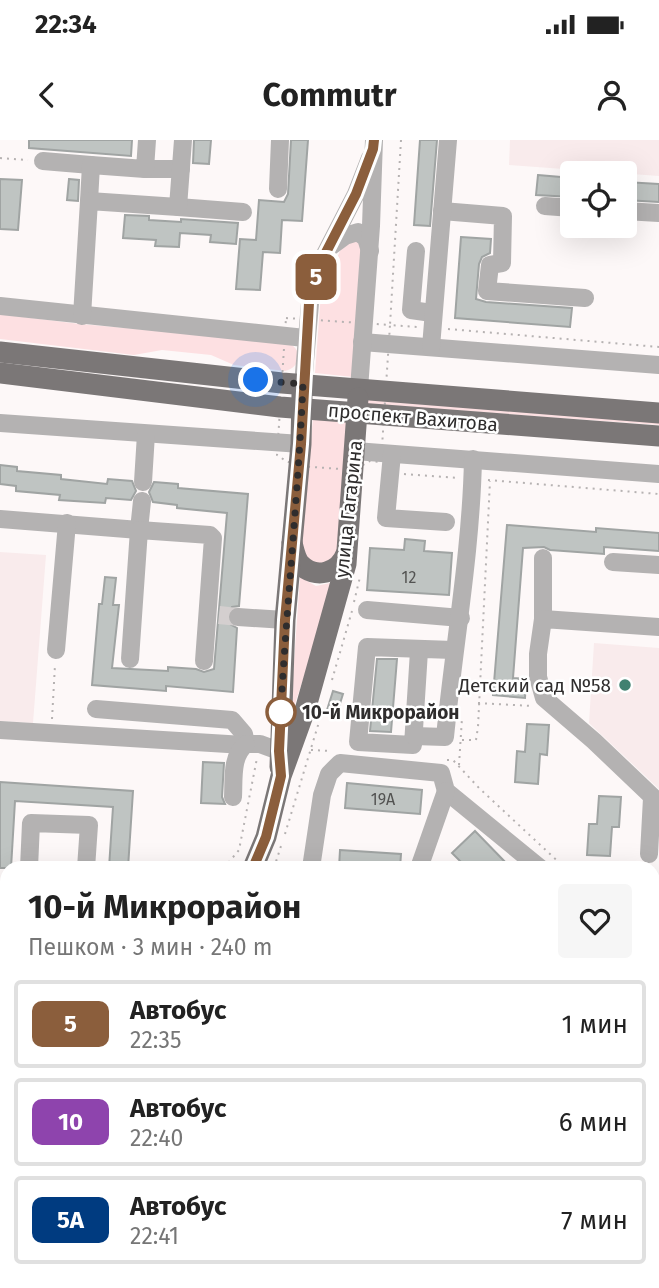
<!DOCTYPE html>
<html lang="ru">
<head>
<meta charset="utf-8">
<style>
	body { margin:0; font-family:"Fira Sans",sans-serif; background:#f6f6f6; color:#222; height:100vh; display:flex; flex-direction:column; font-size:26px; white-space:nowrap }
	* { box-sizing:border-box; margin:0 }
	p { font-size:23px; color:#767676 }
	.icon { flex:none; width:38px; height:38px; fill:none; stroke:currentColor; stroke-width:2; stroke-linecap:round; stroke-linejoin:round }
	.map { position:relative; flex:1; overflow:hidden }
	.details { position:absolute; left:0px; top:721px; width:660px; height:427px; display:flex; flex-direction:column; background:#fff; border-radius:21px 21px 0 0; box-shadow:0 7px 28px #0002 }
	.details>* { flex:none }
	.badge { padding:0 14px; border-radius:10px; font-size:24px; line-height:46px }
	.fabs { position:absolute; left:560px; top:21px; display:grid; gap:14px }
	.fabs a { display:grid; place-items:center; width:77px; height:77px; border-radius:7px; background:#fff; box-shadow:0 7px 28px #0002; font-size:35px }
	.you { position:absolute; width:35px; height:35px; margin:-18px; border:5px solid #fff; border-radius:50%; background:#1a73e8; box-shadow:0 0 0 10px #1a73e833 }
	.map>.badge { position:absolute; translate:-50% -50%; box-shadow:0 0 0 4px #fff }
	.round { display:grid; place-items:center; flex:none; width:74px; height:74px; border-radius:7px; background:#f6f6f6 }
	.head { display:flex; align-items:center; justify-content:space-between; height:119px; padding:0 28px }
	h1 { font-size:33px; font-weight:700; line-height:52px }
	ul { padding:0; list-style:none }
	li { display:flex; align-items:center; gap:21px; height:88px; margin:0 14px 10px; padding:0 14px; border:4px solid #e0e0e0; border-radius:7px }
	li div { flex:1 }
	li b { display:block; font-size:26px }
	li em { font-style:normal }
	li .badge { min-width:77px; font-weight:700; text-align:center }
	.status { display:flex; justify-content:space-between; align-items:center; height:49px; padding:0 35px; background:#fff; direction:ltr }
	.status svg { height:19px; fill:currentColor }
	header { display:flex; justify-content:space-between; align-items:center; height:91px; padding:0 28px; background:#fff; font-size:32px; font-weight:700 }
	.map>svg:first-child { display:block }
	.built { fill:#f9ebec }
	.green { fill:#fde0e2 }
	.building { fill:#bfc4c2; stroke:#a0a4a3; stroke-width:2 }
	.lines { fill:none; stroke-linecap:round; stroke-linejoin:round }
	.minor-tunnel { stroke:#d4cfcf; stroke-width:18; stroke-dasharray:18 9; stroke-linecap:butt }
	.path { stroke:#b6b2b2; stroke-width:2; stroke-dasharray:2 5; stroke-linecap:butt }
	.minor { stroke:#b4b2b2; stroke-width:18 }
	.major { stroke:#7b7777; stroke-width:21 }
	.line-casing { stroke:#fff; stroke-width:16 }
	.line { stroke:#8b5e3c; stroke-width:10 }
	.walk { stroke:#2f2d2d; stroke-width:7; stroke-dasharray:0 12.6 }
	.poi-dot { fill:#418170; stroke:#fff; stroke-width:2.5 }
	.stop-dot { fill:#fff; stroke:#8b5e3c; stroke-width:3.5 }
	.labels { text-anchor:middle; stroke-width:5; stroke-linejoin:round; paint-order:stroke }
	.number-label { font-size:16px; fill:#535352 }
	.street-label { font-size:19px; fill:#2f2d2d; stroke:#fff }
	.poi-label { font-size:19px; fill:#2f2d2d; stroke:#fff; text-anchor:end }
	.stop-label { font-size:19px; font-weight:bold; fill:#2f2d2d; stroke:#fff; text-anchor:start }
</style>
</head>
<body>
<div class="status"><b>22:34</b><svg viewBox="0 0 49 12"><path d="M0 12V9h3v3zM5 12V6h3v6zM10 12V3h3v9zM15 12V0h3v12zM26 1h20v11H26zM47 4h2v5h-2z"/></svg></div>
<header><svg class="icon" aria-label="back" viewBox="0 0 24 24"><path d="M15 5l-7 7 7 7"/></svg>Commutr<svg class="icon" aria-label="person" viewBox="0 0 24 24"><circle cx="12" cy="8" r="4"/><path d="M4 21q1-7 8-7t8 7"/></svg></header>
<div class="map">
<svg width="659" height="1148" viewBox="0 0 659 1148">
	<rect width="100%" height="100%" fill="#fdf8f8"/>
	<g class="built">
		<polygon points="510,0 659,0 659,36 509,25"/>
		<polygon points="0,412 46,415 33,583 0,581"/>
		<polygon points="594,503 659,508 659,649 589,583"/>
		<polygon points="654,830 659,830 659,1013 653,1013"/>
		<polygon points="7,1006 7,1141 195,1141 195,1148 0,1148 0,1014"/>
	</g>
	<g class="green">
		<polygon points="346,98 362,103 353,237 315,233 321,153"/>
		<path d="M0,174l80,10 207,18c16,7 15,25 -2,29l-51,-6 -23,-10 -49,-5 -28,5 -134,-16z"/>
		<polygon points="368,258 659,278 659,285 367,264"/>
		<polygon points="313,277 349,280 337,416 328,423 312,423 301,413"/>
		<polygon points="300,437 316,446 335,442 290,579"/>
	</g>
	<g class="building">
		<polygon points="29,0 132,0 131,16 29,8"/>
		<polygon points="194,0 211,0 209,24 193,23"/>
		<polygon points="291,0 308,0 302,81 282,80 280,113 263,112 260,150 236,149 240,99 256,100 259,60 284,62 288,54"/>
		<polygon points="420,0 437,0 430,86 414,85"/>
		<polygon points="538,35 572,38 572,57 536,55"/>
		<polygon points="0,39 22,40 18,90 0,89"/>
		<polygon points="69,39 79,40 78,61 67,60"/>
		<polygon points="625,42 659,44 659,62 625,60"/>
		<polygon points="125,75 149,76 149,80 181,82 181,79 238,83 236,104 210,102 211,95 180,93 179,107 155,106 156,100 123,98"/>
		<polygon points="461,97 491,99 490,113 482,117 479,124 476,159 486,162 572,168 570,187 455,178"/>
		<polygon points="0,325 17,327 17,331 61,335 61,339 107,344 108,339 132,341 136,351 131,360 106,358 105,363 59,360 60,355 16,351 16,346 0,344"/>
		<polygon points="154,342 178,344 178,348 248,354 239,466 232,467 227,476 228,483 237,488 233,552 166,546 166,551 92,545 99,464 102,464 105,437 116,438 113,465 119,465 112,528 168,531 168,527 196,529 204,532 214,529 227,373 177,368 177,365 153,362 149,352"/>
		<polygon points="507,385 596,392 596,388 659,393 659,411 604,407 604,414 550,410 544,407 523,408 513,538 526,539 525,558 493,555"/>
		<polygon points="405,399 425,401 424,411 452,413 449,455 367,450 370,408 404,410"/>
		<polygon points="377,519 397,519 391,592 370,591"/>
		<polygon points="333,551 343,554 337,573 327,570"/>
		<polygon points="527,584 549,585 547,615 540,614 538,644 515,642 517,611 525,612"/>
		<polygon points="203,622 224,623 222,657 225,664 201,663"/>
		<polygon points="0,642 133,651 128,728 109,728 113,667 15,661 11,728 0,728"/>
		<polygon points="347,643 422,650 420,674 345,668"/>
		<polygon points="599,656 621,657 619,687 612,687 610,716 587,715 589,684 597,684"/>
		<polygon points="475,691 511,728 467,728 452,713"/>
		<polygon points="340,710 401,714 400,728 339,728"/>
	</g>
	<g class="lines">
		<polyline class="minor-tunnel" points="219,475 238,477"/>
		<g class="path">
			<polyline points="401,0 390,185 418,187"/>
			<polyline points="0,18 28,20"/>
			<polygon points="286,178 390,185 381,322 370,321 354,330 299,326 286,321 277,315"/>
			<polyline points="448,189 659,207"/>
			<polyline points="404,334 458,338"/>
			<polyline points="488,340 659,354"/>
			<polyline points="354,462 360,437"/>
			<polyline points="332,540 352,471"/>
			<polyline points="478,563 532,566"/>
			<polyline points="52,579 55,525"/>
			<polyline points="462,600 476,600 478,587 490,341"/>
			<polyline points="311,610 330,611"/>
			<polyline points="447,620 453,620 479,648 565,728"/>
			<polyline points="459,625 462,578"/>
			<polyline points="285,694 319,582"/>
			<polyline points="224,728 239,710 257,618"/>
			<polyline points="274,728 281,706"/>
			<polyline points="0,969 7,962"/>
			<polyline points="0,1033 7,1026"/>
		</g>
		<g class="minor">
			<polyline points="43,21 91,25"/>
			<polyline points="145,29 181,29"/>
			<polyline points="278,49 280,0"/>
			<polyline points="89,61 91,25 145,29 147,0"/>
			<polyline points="545,66 572,68"/>
			<polyline points="178,67 243,72"/>
			<polyline points="442,71 503,76 502,123 490,125 487,151 585,158"/>
			<polyline points="625,71 659,73"/>
			<polyline points="330,107 345,96 358,92 366,98 370,111"/>
			<polyline points="416,111 411,170 432,173"/>
			<polyline points="0,166 305,198"/>
			<polyline points="82,176 89,61 178,67 183,0"/>
			<polyline points="362,202 659,225"/>
			<polyline points="431,207 448,0"/>
			<polyline points="303,244 311,152 319,126 356,54 370,18"/>
			<polyline points="359,249 371,86 374,0"/>
			<polyline points="0,283 301,304"/>
			<polyline points="355,311 659,334"/>
			<polyline points="392,314 386,378 446,382"/>
			<polyline points="143,342 146,294"/>
			<polyline points="0,379 139,390 142,361"/>
			<polyline points="543,418 543,479"/>
			<polyline points="613,422 659,425"/>
			<polyline points="367,470 461,478"/>
			<polyline points="238,477 285,480"/>
			<polyline points="659,487 543,479 538,514 538,537 544,558 594,601 659,663"/>
			<polyline points="56,510 67,383"/>
			<polyline points="419,511 413,605 358,602 367,507 453,510"/>
			<polyline points="130,519 139,390 210,395 213,398 204,521"/>
			<polyline points="96,569 232,580 244,594 246,604 260,604 279,611"/>
			<polyline points="0,590 244,605"/>
			<path d="M414,596l31,1c9,-93 26,-184 28,-278"/>
			<path d="M233,657c1,-18 -2,-41 13,-53"/>
			<polyline points="649,714 652,658"/>
			<polyline points="29,728 31,683 89,685 86,728"/>
			<polyline points="311,728 322,655 329,634 340,623 441,633 446,651 540,728"/>
			<polyline points="419,728 446,651"/>
			<polyline points="653,801 659,802"/>
			<polyline points="0,864 7,864"/>
			<polyline points="653,1021 659,1022"/>
			<polyline points="316,1141 394,1148"/>
			<polyline points="15,1148 16,1141"/>
			<polyline points="177,1148 177,1141"/>
			<polyline points="251,1148 251,1141"/>
			<polyline points="442,1148 443,1141"/>
			<polyline points="487,1148 488,1141"/>
		</g>
		<g class="major">
			<polyline points="0,212 282,243 659,273"/>
			<polyline points="0,233 280,267 659,296"/>
			<path d="M292,403c2,7 3,15 8,21 15,16 39,9 46,-10"/>
			<polyline points="280,627 285,480 301,304 302,254"/>
			<polyline points="253,728 266,697 281,636 306,567 346,424 358,258"/>
			<polyline points="0,996 7,989"/>
		</g>
	</g>
	<g class="lines">
		<defs>
			<polyline id="line" points="253,728 266,697 281,636 279,611 285,480 301,304 309,163 319,126 356,54 373,9 374,0"/>
		</defs>
		<use href="#line" class="line-casing"/>
		<use href="#line" class="line"/>
		<path class="walk" d="M256,240l47,4c-5,114 -17,227 -23,340l1,-12"/>
	</g>
	<circle class="poi-dot" cx="625" cy="545" r="7"/>
	<circle class="stop-dot" cx="281" cy="572" r="14"/>
	<g class="labels">
		<g class="number-label">
			<text x="409" y="443">12</text>
			<text x="383" y="665">19А</text>
		</g>
		<g class="street-label">
			<text transform="translate(413 277) rotate(5)" y="7">проспект Вахитова</text>
			<text transform="translate(348 369) rotate(-84)" y="7">улица Гагарина</text>
		</g>
		<g class="poi-label">
			<text x="611" y="552">Детский сад №58</text>
		</g>
		<g class="stop-label">
			<text x="302" y="579">10-й Микрорайон</text>
		</g>
	</g>
</svg>
<div class="fabs">
<a><svg class="icon" aria-label="locate" viewBox="0 0 24 24"><circle cx="12" cy="12" r="6"/><path d="M12 2v4M12 18v4M2 12h4M18 12h4"/></svg></a>
</div>
<div class="you" style="left:256px;top:240px"></div>
<b class="badge" style="left:316px;top:137px;background:#8b5e3c;color:#fff">5</b>
<section class="details">
<div class="head"><div><h1>10-й Микрорайон</h1><p>Пешком · 3 мин · 240 m</p></div><a class="round"><svg class="icon" aria-label="heart" viewBox="0 0 24 24"><path d="M12 20l-8-8c-3-5 5-10 8-4 3-6 11-1 8 4z"/></svg></a></div>
<ul>
<li><span class="badge" style="background:#8b5e3c;color:#fff">5</span><div><b>Автобус</b><p>22:35</p></div><em>1 мин</em></li>
<li><span class="badge" style="background:#8e44ad;color:#fff">10</span><div><b>Автобус</b><p>22:40</p></div><em>6 мин</em></li>
<li><span class="badge" style="background:#003b80;color:#fff">5А</span><div><b>Автобус</b><p>22:41</p></div><em>7 мин</em></li>
</ul>
</section>
</div>
</body>
</html>
